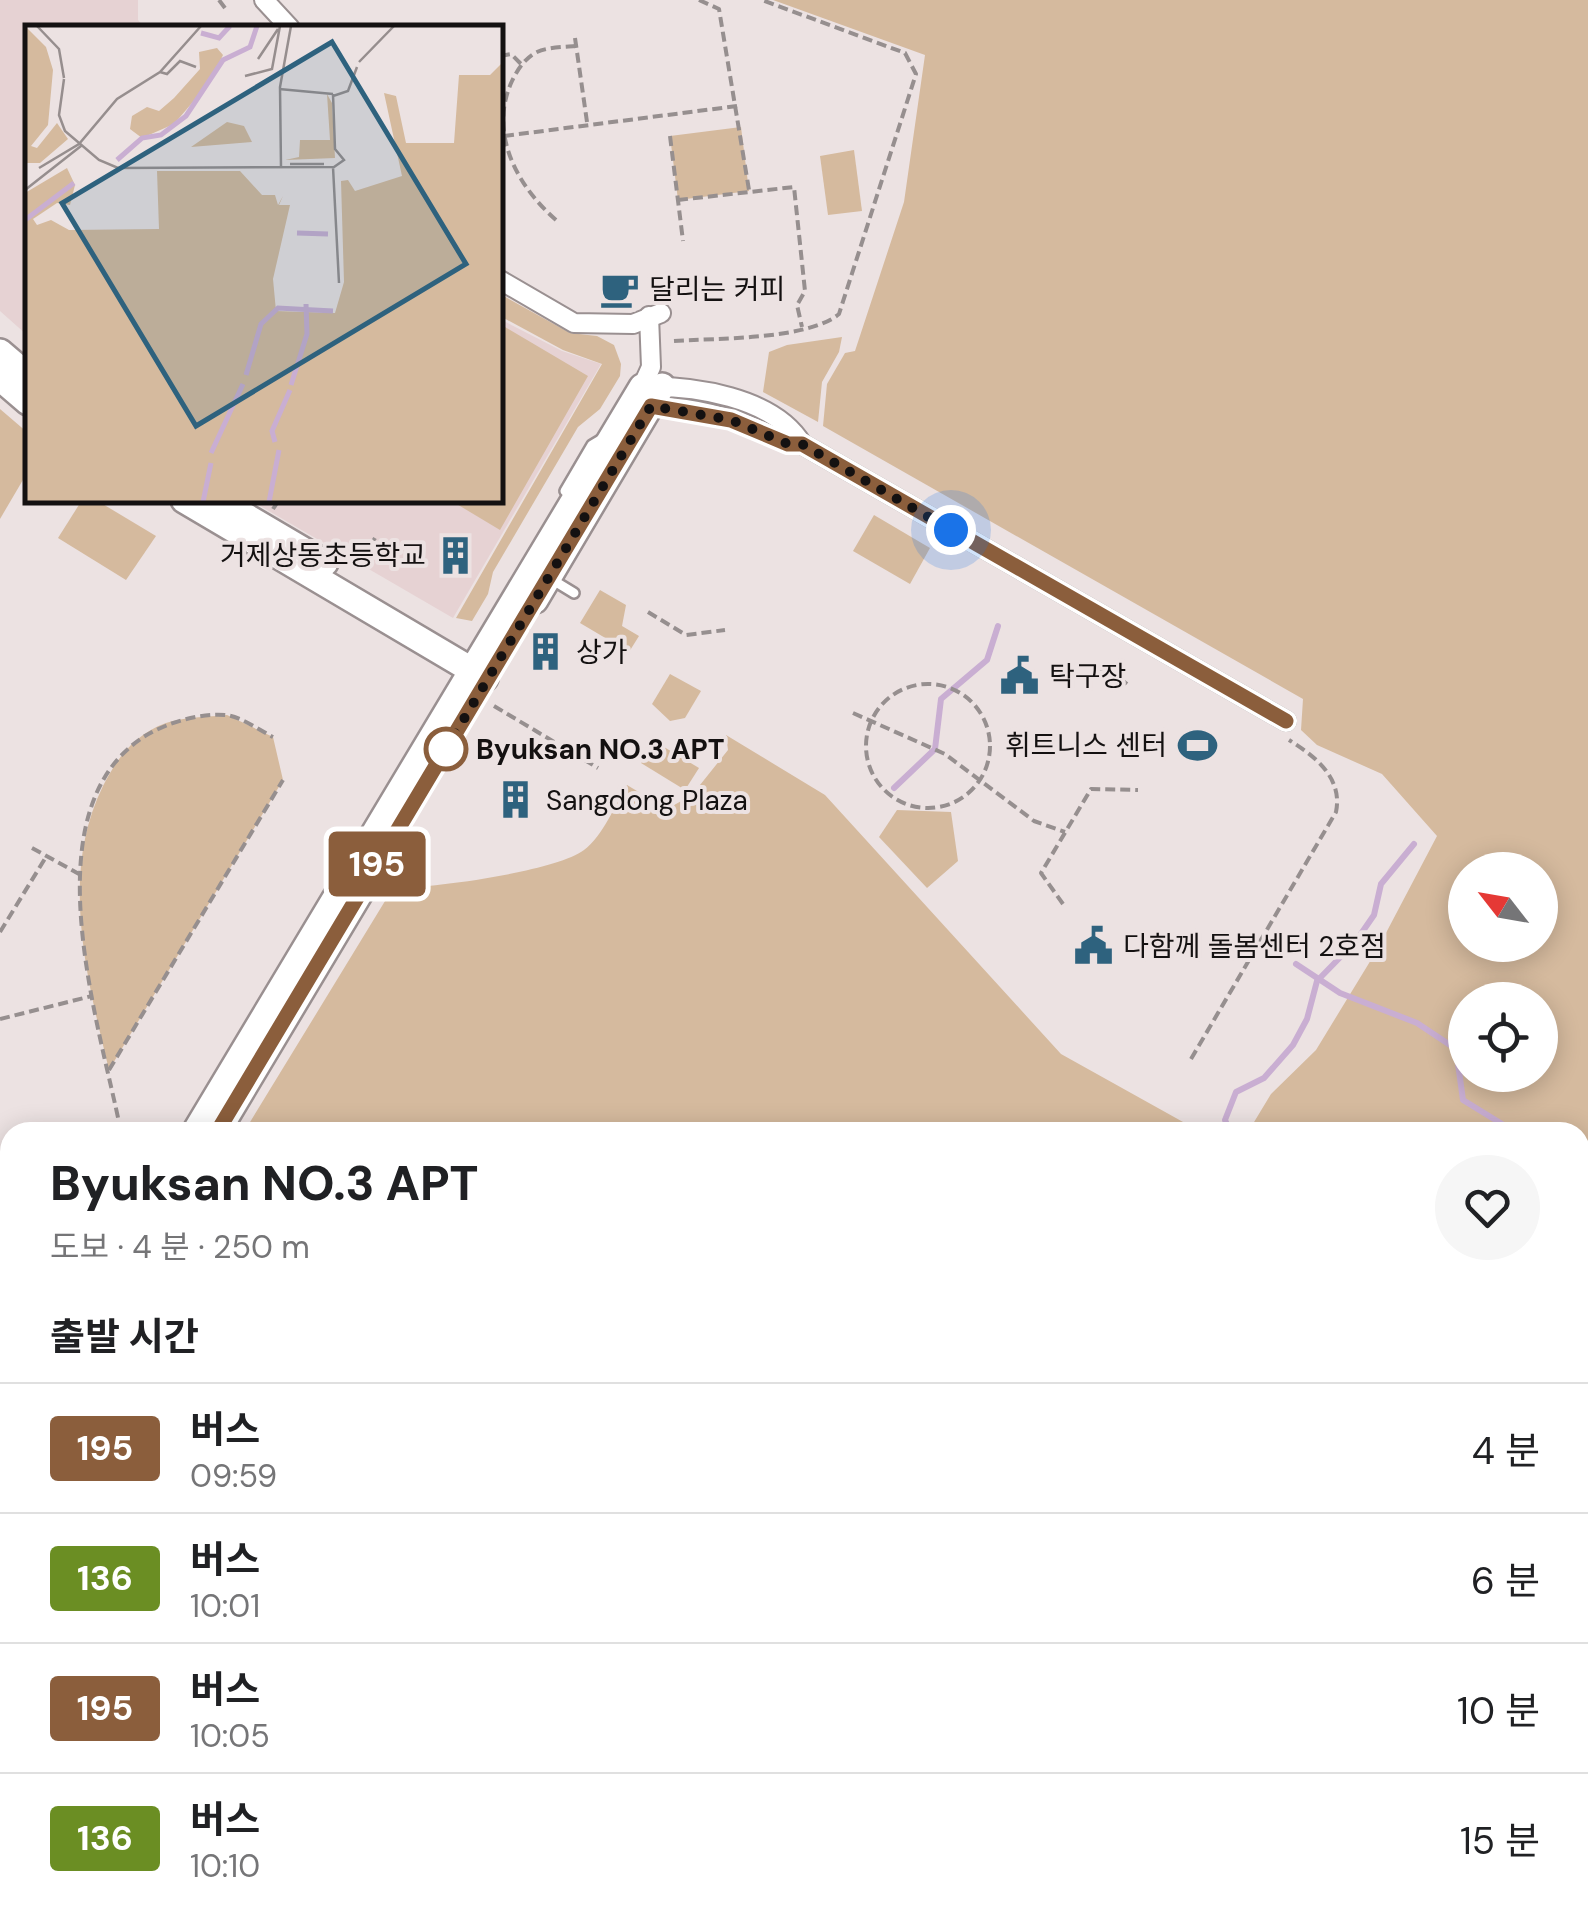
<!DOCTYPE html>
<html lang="ko">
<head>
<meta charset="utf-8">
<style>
	body { margin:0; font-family:"DM Sans","Noto Sans KR",sans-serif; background:#f6f6f6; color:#202124; height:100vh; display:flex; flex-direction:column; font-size:38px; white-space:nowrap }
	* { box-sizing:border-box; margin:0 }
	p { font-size:32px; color:#757577 }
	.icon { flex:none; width:55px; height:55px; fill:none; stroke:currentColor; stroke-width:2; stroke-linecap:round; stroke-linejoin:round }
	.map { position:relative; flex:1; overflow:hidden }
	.sheet { position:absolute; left:0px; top:1122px; width:1590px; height:802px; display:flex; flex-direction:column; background:#fff; border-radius:30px 30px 0 0; box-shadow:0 5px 25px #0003 }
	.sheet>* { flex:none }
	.badge { padding:0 20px; border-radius:8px; font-size:35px; line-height:65px }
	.needle { width:65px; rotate:301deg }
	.buttons { position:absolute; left:1448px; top:852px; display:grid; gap:20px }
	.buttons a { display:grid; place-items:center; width:110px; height:110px; border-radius:50%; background:#fff; box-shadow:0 5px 25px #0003; font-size:50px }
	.you { position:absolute; width:50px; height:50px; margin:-25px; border:8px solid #fff; border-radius:50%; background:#1a73e8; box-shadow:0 0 0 15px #1a73e833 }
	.map>.badge { position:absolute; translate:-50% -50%; box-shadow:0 0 0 5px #fff }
	h2 { padding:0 50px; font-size:38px; line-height:90px }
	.round { display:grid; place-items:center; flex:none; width:105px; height:105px; border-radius:52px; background:#f6f6f6 }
	.headline { display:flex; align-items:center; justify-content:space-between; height:170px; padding:0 50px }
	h1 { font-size:48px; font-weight:800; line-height:75px }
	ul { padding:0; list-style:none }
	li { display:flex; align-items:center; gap:30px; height:130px; padding:0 50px; border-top:2px solid #e0e0e0 }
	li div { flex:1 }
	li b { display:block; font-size:38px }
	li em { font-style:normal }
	li .badge { min-width:110px; font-weight:700; text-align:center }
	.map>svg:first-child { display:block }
	.built { fill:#e6d2d3 }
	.green { fill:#d5ba9e; fill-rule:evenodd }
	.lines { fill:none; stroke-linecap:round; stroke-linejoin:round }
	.stream { stroke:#c9aed2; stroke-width:6 }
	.lane-casing { stroke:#9a9091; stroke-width:14 }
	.street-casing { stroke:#9a9091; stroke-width:22 }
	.secondary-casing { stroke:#9a9091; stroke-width:30 }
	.path { stroke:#968f8f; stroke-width:4; stroke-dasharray:10 5; stroke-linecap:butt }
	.lane { stroke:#fff; stroke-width:9 }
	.street { stroke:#fff; stroke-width:18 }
	.secondary { stroke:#fff; stroke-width:25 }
	.line-casing { stroke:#fff; stroke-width:22 }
	.line { stroke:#8b5e3c; stroke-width:15 }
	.walk { stroke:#141111; stroke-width:10; stroke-dasharray:0 18 }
	.stop-dot { fill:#fff; stroke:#8b5e3c; stroke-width:5 }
	.labels { text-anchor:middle; stroke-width:8; stroke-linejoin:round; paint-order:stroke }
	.poi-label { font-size:28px; fill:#141111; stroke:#ece2e2; text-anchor:start }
	.stop-label { font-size:28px; font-weight:bold; fill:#141111; stroke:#ece2e2; text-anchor:start }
	.inset-river { fill:none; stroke:#c9aed2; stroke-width:5 }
	.inset-road { fill:none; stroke:#968e8e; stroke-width:2.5 }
	.view { fill:#2e627e; fill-opacity:0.15; stroke:#2e627e; stroke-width:5 }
	.inset-edge { fill:none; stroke:#141111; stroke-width:5 }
</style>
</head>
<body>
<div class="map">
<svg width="1588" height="1923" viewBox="0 0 1588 1923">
	<rect width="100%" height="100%" fill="#ece2e2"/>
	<g class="built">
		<polygon points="0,0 138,0 138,20 144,27 28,28 27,335 0,311"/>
		<polygon points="500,319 562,351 601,364 453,618 250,500 500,500"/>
	</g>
	<g class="green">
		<path d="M773,0h815v1923h-1401l4,-8h1389v-783h-332l23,-38 45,-44 61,-100 60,-114 -55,-62 -65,-29 -16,-15 2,-31 -480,-273 4,-42 18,-31 10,-2 49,-149 21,-147zM1465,870h75v75h-75zM1465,1000h75v75h-75z"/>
		<polygon points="741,127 749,191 678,200 670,136"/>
		<polygon points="854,150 862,211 828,215 820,156"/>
		<polygon points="500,294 570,333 597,336 614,345 621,364 620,376 600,409 578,427 493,572 488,594 472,621 456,618 602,364 563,350 500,316"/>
		<polygon points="505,327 588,376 500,530 450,500 500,500 500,336"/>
		<polygon points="842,337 839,352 822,382 818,422 763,392 769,352 787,345"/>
		<polygon points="0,409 28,433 27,473 0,519"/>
		<polygon points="82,500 96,500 156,536 126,580 58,538"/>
		<polygon points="874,515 930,548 910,584 853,551"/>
		<polygon points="600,590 626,605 622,626 639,636 629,652 580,623"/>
		<polygon points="670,674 701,691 685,718 670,721 652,704"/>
		<path d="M227,715l46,22 10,43 -174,290c-22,-92 -50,-195 -6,-284 14,-28 32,-52 63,-63 18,-6 42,-6 61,-8z"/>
		<path d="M726,735l99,60 236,259 140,78h-957l149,-244c39,0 161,-16 191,-38 19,-14 31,-45 43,-65l40,24 25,-14 36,-45z"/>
		<polygon points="654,741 699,768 685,790 641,763"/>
		<polygon points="897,810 951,812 958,861 927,888 879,837"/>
	</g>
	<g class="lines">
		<g class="stream">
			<polyline points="894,788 935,749 941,699 987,660 998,626"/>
			<polyline points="1296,964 1340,993 1417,1023 1456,1049 1463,1100 1515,1132"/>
			<polyline points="1230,1132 1225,1120 1236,1092 1264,1078 1293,1045 1307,1019 1317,981 1356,941 1374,915 1381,884 1414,844"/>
			<polyline points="1580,1192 1588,1201"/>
			<polyline points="1580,1636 1588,1647"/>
		</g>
		<defs>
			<g id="lane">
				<polyline points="565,491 592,445 602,439"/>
				<polyline points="551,579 574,593"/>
			</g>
			<g id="street">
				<polyline points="264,0 290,28"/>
				<polyline points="500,280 574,323 633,324 661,313"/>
				<path d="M649,316l2,51 -9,20c50,-2 132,10 160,57"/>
				<path d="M642,407c33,-3 77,7 108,19 18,6 32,18 52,18l484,277"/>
			</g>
			<g id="secondary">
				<polyline points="0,352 28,376"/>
				<polyline points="0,378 28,402"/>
				<polyline points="184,500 485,678"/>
				<polyline points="218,500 325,563"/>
				<polyline points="535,600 662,386"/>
				<polyline points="195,1132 642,387"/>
				<polyline points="217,1132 394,836"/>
				<polyline points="0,1461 10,1443"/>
				<polyline points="0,1496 10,1479"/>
			</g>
		</defs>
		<use href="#lane" class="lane-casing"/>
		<use href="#street" class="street-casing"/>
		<use href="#secondary" class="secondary-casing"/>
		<g class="path">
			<polyline points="219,0 228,12"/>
			<polyline points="699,0 719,9 749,190"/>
			<polyline points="575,38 587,122"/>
			<polyline points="500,56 511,54 522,65"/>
			<polyline points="504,136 737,106"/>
			<polyline points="670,136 683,241"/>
			<polyline points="678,200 794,187 805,291 797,305 802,327"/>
			<path d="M556,220c-39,-34 -68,-87 -44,-139 5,-11 14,-24 25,-29 11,-5 27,-5 39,-6"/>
			<path d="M674,341c42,-3 134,-1 165,-27l77,-240 -11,-21 -143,-53"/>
			<polyline points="273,509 279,500"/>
			<polyline points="356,569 375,538"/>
			<polyline points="648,612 686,635 725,630"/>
			<polyline points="1080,665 1109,670 1127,684"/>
			<circle cx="928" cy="746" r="62"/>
			<polyline points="494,706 598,768"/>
			<polyline points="853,713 945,754 1034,821 1065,832"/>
			<polyline points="32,848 79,874"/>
			<polyline points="1063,904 1041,873 1091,789 1138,790"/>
			<polyline points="0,932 46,857"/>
			<polyline points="0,1019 92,996"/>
			<path d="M1191,1059l145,-247c7,-34 -21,-56 -47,-72"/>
			<polyline points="109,1070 283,780"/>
			<path d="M121,1132c-21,-107 -93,-322 24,-396 22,-13 53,-23 80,-21 15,1 34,15 48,22"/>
			<polyline points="1580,1403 1588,1391"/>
			<polyline points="1580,1422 1588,1409"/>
			<polyline points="1580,1904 1588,1905"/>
			<polyline points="161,1923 166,1915"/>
			<polyline points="271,1923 279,1915"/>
			<polyline points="1179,1923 1186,1915"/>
		</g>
		<use href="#lane" class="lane"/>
		<use href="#street" class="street"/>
		<use href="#secondary" class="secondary"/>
	</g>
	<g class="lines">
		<defs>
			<polyline id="line" points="217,1132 651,406 731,420 788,444 802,444 1286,721"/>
		</defs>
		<use href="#line" class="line-casing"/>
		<use href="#line" class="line"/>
		<polyline class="walk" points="446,749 651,406 731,420 788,444 802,444 951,530"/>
	</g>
	<defs>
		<symbol id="cafe-bare" viewBox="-9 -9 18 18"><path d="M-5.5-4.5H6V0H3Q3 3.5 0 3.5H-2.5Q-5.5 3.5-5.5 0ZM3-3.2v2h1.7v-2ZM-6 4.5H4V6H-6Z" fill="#2e627e" stroke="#ece2e2" stroke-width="2.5" paint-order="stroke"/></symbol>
		<symbol id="building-bare" viewBox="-9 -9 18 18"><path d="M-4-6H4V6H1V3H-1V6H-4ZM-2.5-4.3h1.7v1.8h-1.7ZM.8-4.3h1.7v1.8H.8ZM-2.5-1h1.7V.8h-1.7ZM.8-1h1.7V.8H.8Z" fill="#2e627e" stroke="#ece2e2" stroke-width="2.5" paint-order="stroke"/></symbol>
		<symbol id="civic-bare" viewBox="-9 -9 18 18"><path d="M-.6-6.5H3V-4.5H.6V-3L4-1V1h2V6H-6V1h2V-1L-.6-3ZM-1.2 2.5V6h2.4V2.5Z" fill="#2e627e" stroke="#ece2e2" stroke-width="2.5" paint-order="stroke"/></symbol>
		<symbol id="stadium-bare" viewBox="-9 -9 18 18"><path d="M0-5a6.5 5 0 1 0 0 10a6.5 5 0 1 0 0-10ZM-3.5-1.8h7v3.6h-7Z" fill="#2e627e" stroke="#ece2e2" stroke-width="2.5" paint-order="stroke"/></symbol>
	</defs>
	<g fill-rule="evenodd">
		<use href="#cafe-bare" x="592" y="262" width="55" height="55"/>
		<use href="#building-bare" x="428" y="528" width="55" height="55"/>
		<use href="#building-bare" x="518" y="624" width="55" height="55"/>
		<use href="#civic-bare" x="992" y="648" width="55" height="55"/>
		<use href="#stadium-bare" x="1170" y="718" width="55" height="55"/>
		<use href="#building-bare" x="488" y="772" width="55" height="55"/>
		<use href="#civic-bare" x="1066" y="918" width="55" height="55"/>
	</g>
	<circle class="stop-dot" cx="446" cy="749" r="20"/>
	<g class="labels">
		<g class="poi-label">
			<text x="649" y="299">달리는 커피</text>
			<text x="426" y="565" text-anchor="end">거제상동초등학교</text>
			<text x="576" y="662">상가</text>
			<text x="1049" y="686">탁구장</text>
			<text x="1167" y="755" text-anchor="end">휘트니스 센터</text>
			<text x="546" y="810">Sangdong Plaza</text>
			<text x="1123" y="956">다함께 돌봄센터 2호점</text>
		</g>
		<g class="stop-label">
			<text x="476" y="759">Byuksan NO.3 APT</text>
		</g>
	</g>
	<g transform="translate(25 25)">
		<rect width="478" height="478" fill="#ece2e2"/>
		<path d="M0,1l21,21 7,23 -5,55 -17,21 6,2 20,-25 11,16 -28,24h-15zM192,23l6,7 -13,27 -36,42 -32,14 -12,-9 2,-13 15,-9 12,4 15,-13 26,-29 -1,-17zM477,38v439h-477v-309l42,-25 8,17 -5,20 -13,-2 -24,16 4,6 14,-5 18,10 90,-1 -2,-58h83l22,24h13l3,10 5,-9 -4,9h11l-17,74 3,32 59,2 9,-31 -3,-101 7,-1 7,11 47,-15 -18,-83 12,3 10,47h48l5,-68h31zM302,69l5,9 3,55 -50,2 14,-3 1,-17h30zM202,97l17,4 8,16 -61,5z" fill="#d5ba9e"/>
		<path class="inset-river" d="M176,8l18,5 11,-12M92,135l25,-22 19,-3 25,-19 37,-56 27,-13 7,-21M0,195l49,-37M272,208l31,1M221,350l15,-51 17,-16 55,3M266,360l16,-51 -1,-30M250,417l-3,-11 18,-41M186,428l32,-69M178,477l8,-39M244,477l10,-52"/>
		<path class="inset-road" d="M12,1l22,23 5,29M233,34l20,-30M334,37l35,-36M135,47l7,2 13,-13 16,6M220,51l27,-7 8,-43M39,54l-5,36 6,16 34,29 19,8 216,-1 10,-7 -9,-11 -2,-55M254,64l54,5M308,71l15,-5 9,-24M265,139h34M256,142l-1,-80 11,-61M308,142l6,116M14,143l40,-24 38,-45 43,-27 41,-46M0,165l56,-44"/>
		<path class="view" d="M307,17l134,222 -270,162 -134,-223z"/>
		<rect width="478" height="478" class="inset-edge"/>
	</g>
</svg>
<div class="buttons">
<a><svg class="needle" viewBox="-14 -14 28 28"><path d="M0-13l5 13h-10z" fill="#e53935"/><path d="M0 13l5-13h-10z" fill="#757577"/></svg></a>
<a><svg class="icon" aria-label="locate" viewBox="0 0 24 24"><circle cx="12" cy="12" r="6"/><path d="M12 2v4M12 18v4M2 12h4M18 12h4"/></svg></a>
</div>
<div class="you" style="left:951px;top:530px"></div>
<b class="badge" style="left:377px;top:864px;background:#8b5e3c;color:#fff">195</b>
<section class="sheet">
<div class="headline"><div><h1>Byuksan NO.3 APT</h1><p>도보 · 4 분 · 250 m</p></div><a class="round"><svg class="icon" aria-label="heart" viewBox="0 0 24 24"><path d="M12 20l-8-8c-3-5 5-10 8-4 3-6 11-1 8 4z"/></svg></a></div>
<h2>출발 시간</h2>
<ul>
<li><span class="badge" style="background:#8b5e3c;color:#fff">195</span><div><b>버스</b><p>09:59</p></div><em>4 분</em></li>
<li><span class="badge" style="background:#6b8e23;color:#fff">136</span><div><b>버스</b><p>10:01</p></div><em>6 분</em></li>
<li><span class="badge" style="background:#8b5e3c;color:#fff">195</span><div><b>버스</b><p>10:05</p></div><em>10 분</em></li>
<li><span class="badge" style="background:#6b8e23;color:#fff">136</span><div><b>버스</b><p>10:10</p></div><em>15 분</em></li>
</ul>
</section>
</div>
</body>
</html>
